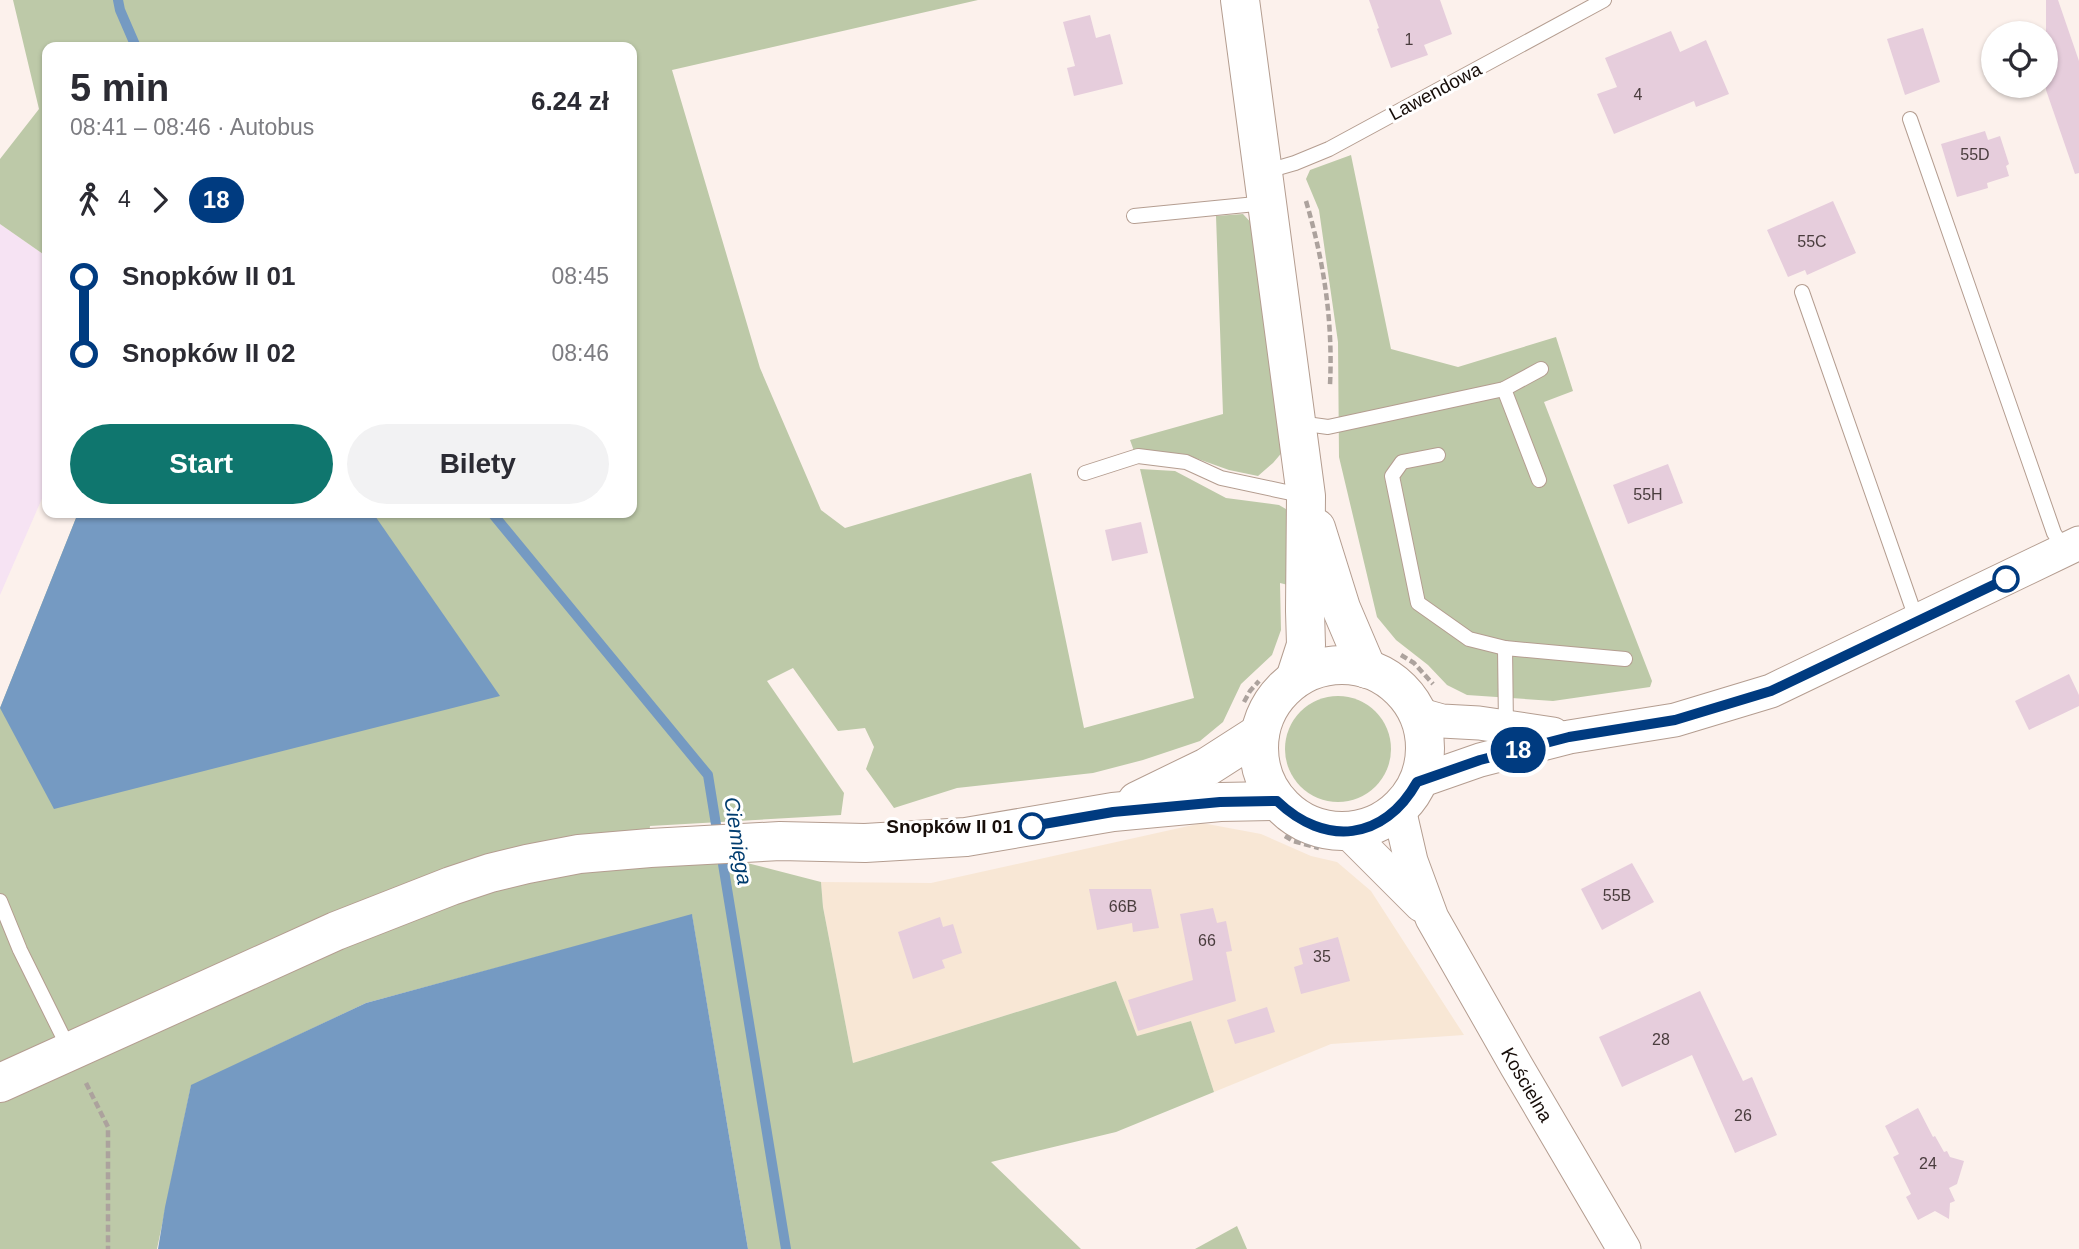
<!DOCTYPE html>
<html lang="pl">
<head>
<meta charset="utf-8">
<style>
	body { margin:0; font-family:Helvetica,sans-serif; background:#f2f2f3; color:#2b2b33; height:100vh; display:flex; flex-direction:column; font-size:26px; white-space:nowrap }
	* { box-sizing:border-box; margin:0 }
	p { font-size:23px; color:#7c7c81 }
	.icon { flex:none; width:38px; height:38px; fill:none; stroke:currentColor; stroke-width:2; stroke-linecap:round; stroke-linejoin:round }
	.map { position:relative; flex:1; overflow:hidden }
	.side { position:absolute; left:42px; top:42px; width:595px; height:476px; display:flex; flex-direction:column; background:#fff; border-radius:14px; box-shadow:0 2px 5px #0004 }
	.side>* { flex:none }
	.badge { padding:0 14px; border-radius:23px; font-size:24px; line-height:46px }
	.fabs { position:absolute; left:1981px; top:21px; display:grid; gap:14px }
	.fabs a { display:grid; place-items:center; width:77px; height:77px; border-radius:50%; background:#fff; box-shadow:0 2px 5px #0004; font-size:35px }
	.map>.badge { position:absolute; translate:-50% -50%; box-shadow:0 0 0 4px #fff }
	.legs { display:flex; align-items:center; gap:10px; height:77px; padding:0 28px; font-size:23px }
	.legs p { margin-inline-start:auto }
	.summary { display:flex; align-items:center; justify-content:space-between; height:119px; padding:0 28px }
	h1 { font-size:38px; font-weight:800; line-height:52px }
	.action { display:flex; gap:14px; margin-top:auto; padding:14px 28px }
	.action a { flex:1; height:80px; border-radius:42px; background:#0f766e; color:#fff; font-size:28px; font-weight:800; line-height:80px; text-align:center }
	.action a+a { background:#f2f2f3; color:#2b2b33 }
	ul { padding:0 28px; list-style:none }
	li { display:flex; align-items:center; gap:24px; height:77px; font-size:26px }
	li i { display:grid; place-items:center; width:10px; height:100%; margin:0 9px; background:currentColor }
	li i::after { content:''; width:18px; height:18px; margin:-9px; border:5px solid; border-radius:50%; background:#fff }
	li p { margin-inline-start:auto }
	li:first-child i { background:linear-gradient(#0000 50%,currentColor 0) }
	li:last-child i { background:linear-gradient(currentColor 50%,#0000 0) }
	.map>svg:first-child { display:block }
	.commercial { fill:#f8e7d5 }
	.industrial { fill:#f6e3f3 }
	.green { fill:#bdc9a8 }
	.water { fill:#759ac2 }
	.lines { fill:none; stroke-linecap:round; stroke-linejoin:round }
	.stream { stroke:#759ac2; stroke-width:10 }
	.building { fill:#e6cddc }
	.service-casing { stroke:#b49d90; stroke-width:16 }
	.tertiary-casing { stroke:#b49d90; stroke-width:35 }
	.secondary-casing { stroke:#b49d90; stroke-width:40 }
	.path { stroke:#aca29d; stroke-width:4.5; stroke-dasharray:7 3.5; stroke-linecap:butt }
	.service { stroke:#fff; stroke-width:14 }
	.tertiary { stroke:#fff; stroke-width:33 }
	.secondary { stroke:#fff; stroke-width:38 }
	.line-1-casing { stroke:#fff; stroke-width:16 }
	.line-1 { stroke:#003b80; stroke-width:10 }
	.stop-1-dot { fill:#fff; stroke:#003b80; stroke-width:3.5 }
	.labels { text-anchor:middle; stroke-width:6; stroke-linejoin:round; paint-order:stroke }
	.number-label { font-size:16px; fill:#4a3d3e }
	.street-label { font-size:19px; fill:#160d09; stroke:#fff }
	.stop-label { font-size:19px; font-weight:bold; fill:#160d09; stroke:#fff; text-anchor:end }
	.water-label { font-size:21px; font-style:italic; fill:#003c6f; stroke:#fff }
</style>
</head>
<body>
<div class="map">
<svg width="2079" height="1249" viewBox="0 0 2079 1249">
	<rect width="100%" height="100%" fill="#fcf1ec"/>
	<polygon class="commercial" points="1202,823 1261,834 1311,856 1337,862 1371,891 1464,1035 1331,1044 1214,1092 1191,1021 1137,1037 1116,981 853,1063 823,907 821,882 931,883"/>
	<polygon class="industrial" points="0,224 43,254 45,343 47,344 47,487 0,595"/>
	<g class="green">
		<polygon points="13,0 978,0 672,70 760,368 821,510 845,528 1031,473 1084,728 1194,698 1140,469 1175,471 1226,498 1279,505 1291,512 1296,587 1280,583 1281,630 1272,655 1241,684 1223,722 1200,741 1143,760 1093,773 957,788 894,808 866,769 874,747 865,728 838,731 793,668 767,681 844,793 841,815 650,826 645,866 747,863 821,882 823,907 853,1063 1116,981 1137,1036 1191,1021 1214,1092 1116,1132 991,1162 1081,1249 748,1249 692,915 366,1003 191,1086 157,1249 0,1249 0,708 78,513 632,513 632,47 47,47 47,344 45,344 43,254 0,224 0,159 39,109"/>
		<polygon points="1351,155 1391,349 1458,367 1556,337 1573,391 1544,402 1652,681 1650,687 1553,701 1467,695 1447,685 1428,665 1396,640 1377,617 1339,457 1338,342 1319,210 1306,179 1310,170"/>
		<polygon points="1243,214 1255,227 1290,443 1273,463 1258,476 1229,470 1184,454 1134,451 1130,440 1223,414 1216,216"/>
		<circle cx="1338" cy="749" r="53"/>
		<polygon points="1237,1226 1247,1249 1195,1249"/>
	</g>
	<g class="water">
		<polygon points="78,513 373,513 500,696 54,809 0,708"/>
		<polygon points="692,914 748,1249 158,1249 165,1207 191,1085 366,1003"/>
	</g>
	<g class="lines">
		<g class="stream">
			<polyline points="118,0 120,10 136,47"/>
			<polyline points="492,513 708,775 718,837"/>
			<polyline points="721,852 786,1249"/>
		</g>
	</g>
	<g class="building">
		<polygon points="1369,0 1440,0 1452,34 1424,45 1428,55 1391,68 1377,29 1379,28"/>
		<polygon points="2046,0 2058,0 2079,61 2079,173 2075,174 2046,90"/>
		<polygon points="1090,15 1096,38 1110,34 1123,84 1074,96 1067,68 1075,66 1063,22"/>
		<polygon points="1923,28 1940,82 1905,95 1887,39"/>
		<polygon points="1671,31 1680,52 1706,40 1729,94 1696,107 1694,101 1614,134 1597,94 1617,87 1605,58"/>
		<polygon points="1985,131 1988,140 2000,136 2009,164 2006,166 2009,176 1987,183 1988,188 1957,197 1941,144"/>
		<polygon points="1833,201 1856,253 1807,275 1805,270 1788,277 1767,230"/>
		<polygon points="1668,464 1683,503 1628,524 1613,485"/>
		<polygon points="1141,522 1148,553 1112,561 1105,530"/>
		<polygon points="2069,674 2079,695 2079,706 2029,730 2015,701"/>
		<polygon points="1632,863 1654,902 1602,930 1581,889"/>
		<polygon points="1089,889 1151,889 1159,928 1133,932 1132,923 1097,930"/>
		<polygon points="1213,908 1217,923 1226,921 1232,951 1226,952 1236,1001 1138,1031 1128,1000 1193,980 1180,914"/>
		<polygon points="940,917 943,927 953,924 962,953 942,960 945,968 913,979 898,932"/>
		<polygon points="1338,937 1350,981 1301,994 1294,967 1303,964 1299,948"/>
		<polygon points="1700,991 1743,1081 1752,1077 1777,1135 1735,1153 1692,1055 1622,1087 1599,1037"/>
		<polygon points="1267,1007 1275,1032 1235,1044 1227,1020"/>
		<polygon points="1918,1108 1933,1137 1935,1136 1944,1152 1947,1151 1950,1157 1964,1161 1957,1184 1949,1188 1955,1201 1950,1203 1949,1219 1935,1211 1918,1220 1906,1197 1911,1194 1893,1157 1899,1154 1885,1126"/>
	</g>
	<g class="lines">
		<defs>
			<g id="service">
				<polyline points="1910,119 2054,533 2065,550"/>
				<polyline points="1264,172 1295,163 1329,149 1604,0"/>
				<polyline points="1134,216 1266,203"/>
				<polyline points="1802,292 1917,621"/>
				<polyline points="1504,389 1539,480"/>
				<polyline points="1299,423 1328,427 1504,389 1541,369"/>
				<polyline points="1438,455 1402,462 1392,476 1418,603 1469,639 1505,648 1625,659"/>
				<polyline points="1085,473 1138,456 1186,462 1221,478 1305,496"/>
				<polyline points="1505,648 1506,727"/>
				<polyline points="0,901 20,950 70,1051"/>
			</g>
			<g id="tertiary">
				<polyline points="1417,714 1442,721 1479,723 1553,734"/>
				<polyline points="1417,782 1480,760 1569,737 1675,720 1771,691 2079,543"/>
				<path id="s1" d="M1399,809l12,52 21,57 85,149 107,182"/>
				<polyline points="1347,831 1421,905"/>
			</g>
			<g id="secondary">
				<polyline points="1240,0 1306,496 1305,611 1306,645 1295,679"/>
				<polyline points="1316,528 1341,608 1367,669"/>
				<circle cx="1342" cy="748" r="83"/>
				<polyline points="1137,801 1207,767 1260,733"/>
				<polyline points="0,1083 336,931 451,886 490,873 527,864 579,854 650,848 780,841 865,843 966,837 1113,812 1220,802 1277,801"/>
			</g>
		</defs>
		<use href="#service" class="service-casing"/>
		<use href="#tertiary" class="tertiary-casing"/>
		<use href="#secondary" class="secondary-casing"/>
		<g class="path">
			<path d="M1306,201c18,61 27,120 24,184"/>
			<polyline points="1401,655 1414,663 1433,684"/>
			<polyline points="1244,702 1250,691 1259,681"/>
			<polyline points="1285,836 1293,841 1319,848"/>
			<polyline points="86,1083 108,1127 108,1249"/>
		</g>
		<use href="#service" class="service"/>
		<use href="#tertiary" class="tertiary"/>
		<use href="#secondary" class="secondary"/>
	</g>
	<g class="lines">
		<defs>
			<path id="line-1" d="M1032,826l81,-14 107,-10 57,-1c48,46 107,40 140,-19l63,-22 89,-23 106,-17 96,-29 235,-112"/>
		</defs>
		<use href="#line-1" class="line-1-casing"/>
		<use href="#line-1" class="line-1"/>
	</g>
	<g class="stop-1-dot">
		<circle cx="2006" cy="579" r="12"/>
		<circle cx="1032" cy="826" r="12"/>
	</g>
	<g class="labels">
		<g class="number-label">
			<text x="1409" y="45">1</text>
			<text x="1638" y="100">4</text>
			<text x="1975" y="160">55D</text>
			<text x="1812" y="247">55C</text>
			<text x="1648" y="500">55H</text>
			<text x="1617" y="901">55B</text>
			<text x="1123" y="912">66B</text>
			<text x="1207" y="946">66</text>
			<text x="1322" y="962">35</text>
			<text x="1661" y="1045">28</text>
			<text x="1743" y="1121">26</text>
			<text x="1928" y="1169">24</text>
		</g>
		<g class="street-label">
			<text transform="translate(1435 91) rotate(-28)" y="7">Lawendowa</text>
			<text dy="7" stroke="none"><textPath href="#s1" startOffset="306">Kościelna</textPath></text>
		</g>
		<g class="stop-label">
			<text x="1013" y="833">Snopków II 01</text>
		</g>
		<g class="water-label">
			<text transform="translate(738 841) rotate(81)" y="7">Ciemięga</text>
		</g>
	</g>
</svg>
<div class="fabs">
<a><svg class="icon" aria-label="locate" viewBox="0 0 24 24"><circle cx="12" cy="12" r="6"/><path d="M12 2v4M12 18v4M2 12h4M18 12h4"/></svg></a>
</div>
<b class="badge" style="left:1518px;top:750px;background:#003b80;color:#fff">18</b>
<section class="side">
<div class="summary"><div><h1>5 min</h1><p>08:41 – 08:46 · Autobus</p></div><b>6.24 zł</b></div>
<div class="legs"><svg class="icon" aria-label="walk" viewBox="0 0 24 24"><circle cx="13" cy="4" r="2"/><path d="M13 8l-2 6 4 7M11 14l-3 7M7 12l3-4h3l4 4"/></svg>4<svg class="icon" aria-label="forward" viewBox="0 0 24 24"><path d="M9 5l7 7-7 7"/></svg><b class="badge" style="background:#003b80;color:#fff">18</b></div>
<ul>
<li><i style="color:#003b80"></i><b>Snopków II 01</b><p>08:45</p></li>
<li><i style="color:#003b80"></i><b>Snopków II 02</b><p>08:46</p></li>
</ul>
<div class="action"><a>Start</a><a>Bilety</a></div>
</section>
</div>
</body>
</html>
